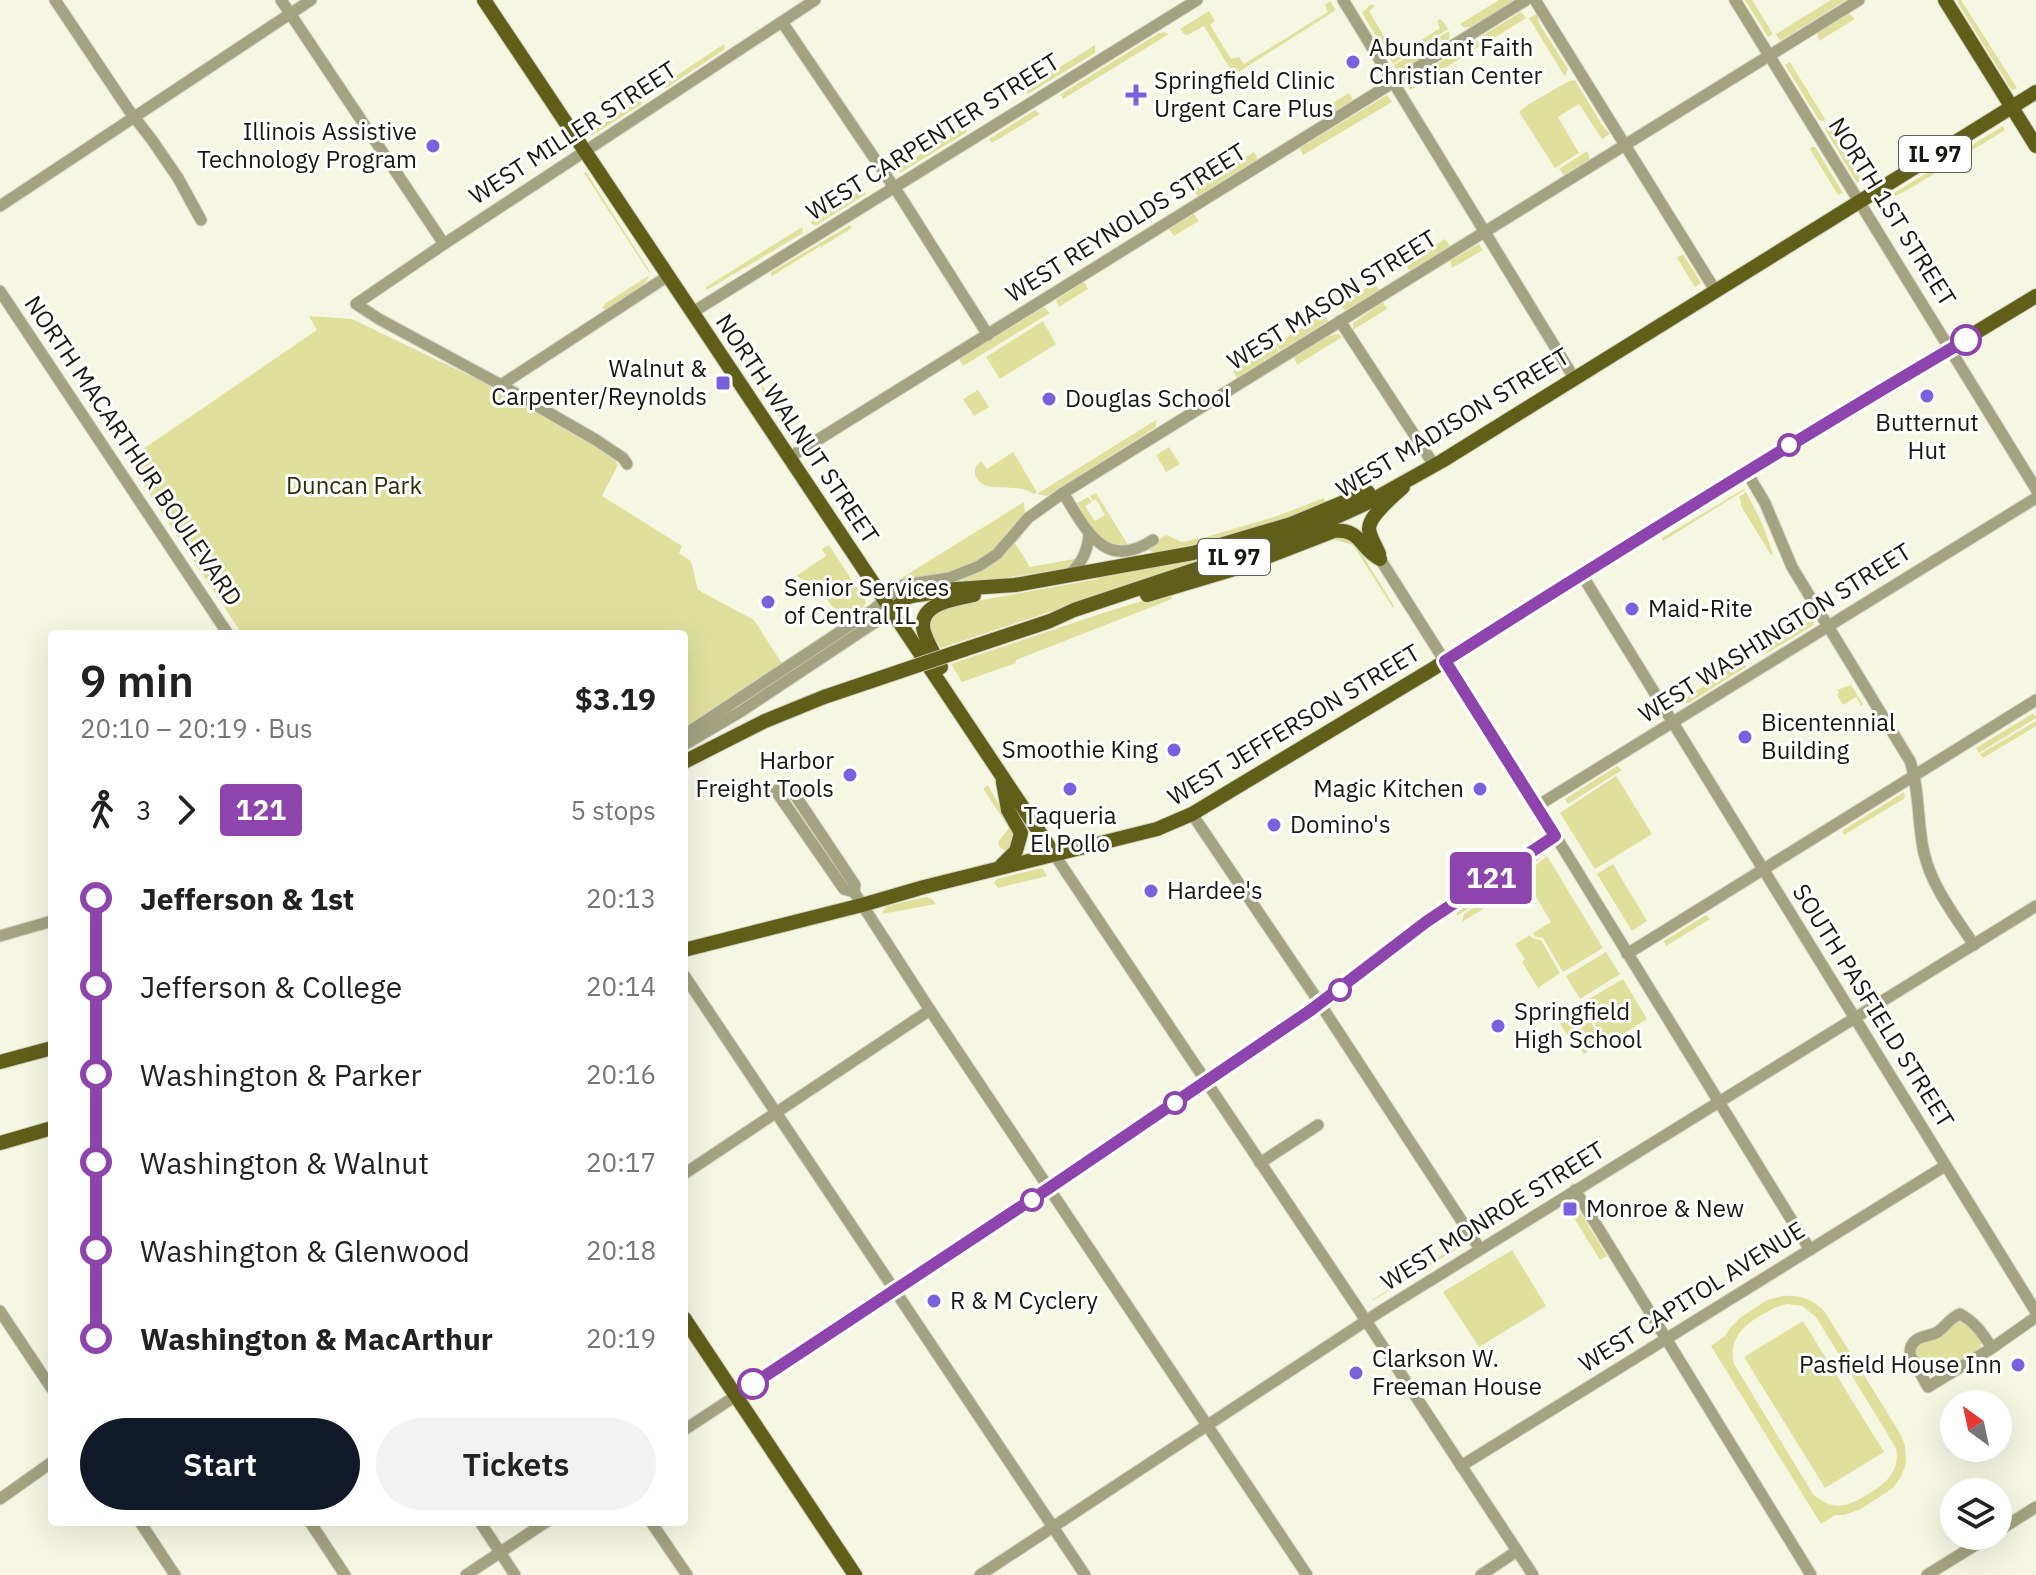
<!DOCTYPE html>
<html lang="en">
<head>
<meta charset="utf-8">
<style>
	body { margin:0; font-family:"IBM Plex Sans",sans-serif; background:#f2f2f2; color:#222; height:100vh; display:flex; flex-direction:column; font-size:30px; white-space:nowrap }
	* { box-sizing:border-box; margin:0 }
	p { font-size:26px; color:#767676 }
	.icon { flex:none; width:44px; height:44px; fill:none; stroke:currentColor; stroke-width:2; stroke-linecap:round; stroke-linejoin:round }
	.map { position:relative; flex:1; overflow:hidden }
	.panel { position:absolute; left:48px; top:630px; width:640px; height:896px; display:flex; flex-direction:column; background:#fff; border-radius:8px; box-shadow:0 8px 32px #0002 }
	.panel>* { flex:none }
	.badge { padding:0 16px; border-radius:6px; font-size:28px; line-height:52px }
	.needle { width:52px; rotate:327deg }
	.fabs { position:absolute; left:1940px; top:1390px; display:grid; gap:16px }
	.fabs a { display:grid; place-items:center; width:72px; height:72px; border-radius:50%; background:#fff; box-shadow:0 8px 32px #0002; font-size:40px }
	.map>.badge { position:absolute; translate:-50% -50%; box-shadow:0 0 0 4px #fff }
	.legs { display:flex; align-items:center; gap:12px; height:88px; padding:0 32px; font-size:26px }
	.legs p { margin-inline-start:auto }
	.headline { display:flex; align-items:center; justify-content:space-between; height:136px; padding:0 32px }
	h1 { font-size:44px; font-weight:600; line-height:60px }
	.action { display:flex; gap:16px; margin-top:auto; padding:16px 32px }
	.action a { flex:1; height:92px; border-radius:48px; background:#111827; color:#fff; font-size:32px; font-weight:600; line-height:92px; text-align:center }
	.action a+a { background:#f2f2f2; color:#222 }
	ul { padding:0 32px; list-style:none }
	li { display:flex; align-items:center; gap:28px; height:88px; font-size:30px }
	li i { display:grid; place-items:center; width:12px; height:100%; margin:0 10px; background:currentColor }
	li i::after { content:''; width:20px; height:20px; margin:-10px; border:6px solid; border-radius:50%; background:#fff }
	li p { margin-inline-start:auto }
	li:first-child i { background:linear-gradient(#0000 50%,currentColor 0) }
	li:last-child i { background:linear-gradient(currentColor 50%,#0000 0) }
	.map>svg:first-child { display:block }
	.green { fill:#e0e09d; fill-rule:evenodd }
	.lines { fill:none; stroke-linecap:round; stroke-linejoin:round }
	.minor-casing { stroke:#d3d3c2; stroke-width:13 }
	.major-casing { stroke:#d3d3c2; stroke-width:16 }
	.minor { stroke:#a3a381; stroke-width:11 }
	.major { stroke:#605f19; stroke-width:14 }
	.major-bridge-casing { stroke:#d3d3c2; stroke-width:16; stroke-linecap:butt }
	.major-bridge { stroke:#605f19; stroke-width:14 }
	.line-1-casing { stroke:#fff; stroke-width:18 }
	.line-1 { stroke:#8e44ad; stroke-width:12 }
	.poi-dot { fill:#7861dc; stroke:#fff; stroke-width:3 }
	.stop-1-dot { fill:#fff; stroke:#8e44ad; stroke-width:4 }
	.labels { text-anchor:middle; stroke-width:6; stroke-linejoin:round; paint-order:stroke }
	.shield { fill:#fff; stroke:#5e5e59; stroke-width:2 }
	.shield-label { font-size:22px; font-weight:bold; fill:#191912 }
	.poi-label { font-size:24px; fill:#191912; stroke:#fff; text-anchor:start }
	.street-label { font-size:24px; fill:#191912; stroke:#fff }
	.park-label { font-size:24px; fill:#2d2d08; stroke:#fff }
</style>
</head>
<body>
<div class="map">
<svg width="2036" height="1575" viewBox="0 0 2036 1575">
	<rect width="100%" height="100%" fill="#f6f7e3"/>
	<g class="green">
		<polygon points="1499,0 1515,0 1472,27 1463,27 1460,24"/>
		<polygon points="1745,0 1752,0 1773,34 1768,37"/>
		<polygon points="1831,0 1846,0 1780,41 1776,34"/>
		<polygon points="1957,0 1961,0 2017,88 2012,90 2011,89 1959,5"/>
		<polygon points="1330,1 1336,10 1234,75 1204,26 1188,35 1184,34 1180,29 1209,11 1215,21 1210,25 1231,59 1239,57 1244,64 1328,12 1325,5"/>
		<polygon points="1371,4 1375,6 1369,11 1391,48 1399,44 1404,51 1440,28 1437,22 1439,19 1442,20 1448,29 1393,64 1362,13"/>
		<polygon points="1521,12 1526,18 1483,45 1480,37"/>
		<polygon points="1849,13 1855,19 1819,41 1817,33"/>
		<polygon points="1537,14 1540,25 1568,69 1565,77 1529,18"/>
		<polygon points="1449,31 1450,36 1447,42 1398,72 1394,65"/>
		<polygon points="1164,32 1169,34 1063,99 1061,94 1159,33"/>
		<polygon points="1476,40 1480,46 1410,90 1406,83"/>
		<polygon points="724,44 725,49 666,88 661,86"/>
		<polygon points="1095,45 1095,53 1028,94 1025,89"/>
		<polygon points="1790,62 1825,119 1823,121 1819,120 1785,65"/>
		<polygon points="1575,80 1602,125 1610,134 1602,139 1579,104 1558,117 1579,153 1555,168 1519,112 1529,104 1569,81"/>
		<polygon points="1349,93 1353,100 1320,120 1316,113"/>
		<polygon points="1387,95 1392,102 1303,155 1300,148"/>
		<polygon points="641,99 642,104 591,136 590,133"/>
		<polygon points="1035,110 1040,114 992,143 989,139"/>
		<polygon points="1829,125 1862,180 1857,183 1826,131 1825,127"/>
		<polygon points="965,126 967,132 900,173 897,169"/>
		<polygon points="2003,126 2005,130 1911,188 1882,203 1891,195"/>
		<polygon points="1812,147 1815,147 1843,193 1838,195 1810,149"/>
		<polygon points="1587,151 1590,159 1564,175 1559,169"/>
		<polygon points="1254,152 1258,159 1198,196 1192,190"/>
		<polygon points="586,172 649,270 650,274 584,173"/>
		<polygon points="863,189 866,194 815,226 810,222"/>
		<polygon points="1194,214 1199,221 1174,236 1169,229"/>
		<polygon points="850,225 852,228 821,247 819,245 819,247 772,276 770,273"/>
		<polygon points="802,227 803,233 707,290 706,287"/>
		<polygon points="1445,239 1450,246 1410,271 1405,264"/>
		<polygon points="1479,244 1483,250 1452,268 1450,261"/>
		<polygon points="1683,254 1701,283 1695,287 1677,258"/>
		<polygon points="648,276 649,277 643,286 606,310 602,308 606,303"/>
		<polygon points="1084,282 1088,289 1059,307 1056,300"/>
		<polygon points="1375,283 1379,290 1345,311 1340,304"/>
		<polygon points="1383,302 1387,309 1353,330 1353,323"/>
		<polygon points="1044,307 1050,313 963,366 959,359"/>
		<polygon points="1324,314 1328,321 1280,351 1276,344"/>
		<polygon points="309,316 352,319 487,384 611,456 618,465 602,496 682,546 679,553 691,561 698,590 754,620 783,665 684,729 684,634 242,634 127,460 317,330"/>
		<polygon points="1043,321 1056,344 1000,379 986,357"/>
		<polygon points="723,323 794,436 792,438 722,324"/>
		<polygon points="1338,334 1342,337 1297,365 1294,357 1329,336"/>
		<polygon points="1275,345 1279,352 1265,360 1263,357 1264,361 1237,378 1233,371"/>
		<polygon points="978,390 989,407 974,416 963,399"/>
		<polygon points="1156,420 1156,427 1047,496 1037,494"/>
		<polygon points="1169,447 1180,464 1166,472 1156,455"/>
		<path d="M1013,452l24,40 -3,2c-15,-10 -31,-4 -47,-8 -12,-4 -17,-17 -6,-25l6,8z"/>
		<polygon points="1744,489 1745,490 1663,541 1662,538"/>
		<polygon points="1746,492 1762,523 1773,554 1771,555 1741,506 1741,502 1739,497"/>
		<path d="M1096,493l32,52c-31,0 -36,-18 -51,-42l11,-6 4,5 -7,4 10,15 10,-6 -9,-16 -3,2 -3,-5z"/>
		<path d="M1324,498l2,6c-54,24 -114,37 -172,49l-8,-5 20,-13 16,7 24,-5 71,-21z"/>
		<path d="M1024,502l1,13c-9,11 -18,24 -28,34 -26,24 -64,25 -97,30z"/>
		<polygon points="1337,535 1354,541 1394,606 1393,608 1353,545 1332,539 1276,562 1172,596 1172,599 1016,660 1016,663 962,682 951,664 1103,613 1242,570"/>
		<polygon points="1021,536 1022,537 1015,543 1030,567 1074,559 1076,562 1065,569 964,584 963,579 987,567"/>
		<path d="M1270,538l-329,110c-16,-21 -15,-29 7,-42l150,-27v-2l80,-15z"/>
		<polygon points="829,545 866,602 863,608 841,624 838,619 840,616 817,587 796,576 826,556 822,549"/>
		<polygon points="1811,620 1814,624 1812,626 1767,653 1763,651 1762,649"/>
		<polygon points="1743,661 1746,667 1687,704 1683,699"/>
		<polygon points="1851,685 1863,704 1861,706 1856,697 1843,705 1837,695 1839,693 1837,690"/>
		<polygon points="2032,714 2035,715 2036,718 1979,753 1976,748"/>
		<polygon points="2036,721 2036,726 1983,758 1980,754"/>
		<polygon points="1617,766 1622,770 1568,804 1565,799"/>
		<polygon points="1616,776 1652,834 1595,869 1560,813"/>
		<polygon points="988,785 1013,831 1012,839 1007,850 1004,850 999,846 998,842 1009,828 984,790 984,788"/>
		<polygon points="1904,792 1905,798 1844,835 1842,831"/>
		<polygon points="1544,855 1528,869 1457,916 1457,912"/>
		<polygon points="1547,856 1603,948 1563,972 1543,938 1534,936 1533,933 1551,922 1527,882 1462,922 1464,914 1530,870"/>
		<polygon points="1613,864 1647,921 1632,931 1597,874"/>
		<polygon points="1042,868 1047,876 998,888 994,883 997,879"/>
		<polygon points="926,897 932,899 936,904 882,914 884,909 888,906"/>
		<polygon points="1706,915 1710,919 1666,946 1664,941"/>
		<polygon points="1530,935 1532,938 1541,940 1560,973 1538,988 1522,962 1525,959 1515,944"/>
		<polygon points="1606,952 1620,974 1580,999 1566,976"/>
		<polygon points="1623,979 1647,1019 1607,1044 1582,1003"/>
		<polygon points="1580,1004 1603,1042 1584,1054 1577,1043 1573,1044 1557,1019"/>
		<polygon points="1578,1209 1607,1256 1600,1260 1571,1213"/>
		<polygon points="1464,1241 1463,1245 1372,1301 1372,1300"/>
		<polygon points="1512,1250 1546,1306 1479,1347 1443,1292"/>
		<path d="M1783,1296c17,-1 30,3 42,16l76,123 4,11 1,17 -5,14 -8,11 -32,21 -17,6h-9l-14,9 -110,-178 14,-10 5,-8 10,-10 27,-18zM1787,1304l15,2 14,11 80,131c4,22 -8,34 -26,45 -21,13 -36,20 -57,1l-79,-130c-5,-22 5,-35 24,-47 9,-5 18,-11 29,-13z"/>
		<polygon points="1803,1321 1884,1452 1825,1488 1744,1357"/>
		<path d="M1959,1321h4c8,7 22,16 17,28l-40,26 -5,1c-8,-5 -28,-21 -16,-31 4,-4 14,-4 19,-7 8,-4 13,-13 21,-17z"/>
	</g>
	<g class="lines">
		<defs>
			<g id="minor">
				<polyline points="55,0 128,109 152,140 178,178 201,220"/>
				<polyline points="281,0 444,244"/>
				<polyline points="1343,0 1574,378"/>
				<polyline points="1535,0 1715,290"/>
				<polyline points="1735,0 2036,489"/>
				<polyline points="782,22 902,199 988,335"/>
				<polyline points="0,206 311,0"/>
				<polyline points="0,291 228,634"/>
				<polyline points="693,312 1197,0"/>
				<polyline points="1340,321 1434,465"/>
				<polyline points="501,385 668,276"/>
				<polyline points="790,457 1526,0"/>
				<polyline points="627,464 623,458 596,440 501,385 379,319 356,304 444,244 815,0"/>
				<path d="M1746,471l19,32 27,64 118,194c10,30 7,62 14,92 8,34 31,63 50,92"/>
				<path d="M1063,493c23,36 41,79 90,47"/>
				<polyline points="1380,559 1550,827 1810,1250"/>
				<path d="M1069,575c13,-13 18,-22 20,-40"/>
				<polyline points="1582,575 2036,1312"/>
				<polyline points="684,735 873,610 903,585 949,578 979,566 997,554 1028,518 1063,493 1859,0"/>
				<polyline points="684,745 740,712 892,611"/>
				<polyline points="1537,806 2036,498"/>
				<polyline points="1192,814 1313,993 1480,1249"/>
				<polyline points="1054,854 1357,1307 1533,1575"/>
				<polyline points="854,892 844,889 776,791 787,783 855,885 854,892 930,1010 1307,1575"/>
				<polyline points="0,936 52,921"/>
				<polyline points="1627,954 2036,700"/>
				<polyline points="684,975 1085,1575"/>
				<polyline points="1260,1163 1318,1125"/>
				<polyline points="684,1174 930,1010"/>
				<polyline points="1575,1190 1811,1575"/>
				<polyline points="0,1311 52,1389"/>
				<path d="M1992,1348c-9,-14 -17,-26 -32,-34 -10,4 -13,11 -21,17 -8,6 -19,4 -25,11 -4,5 -4,8 -4,13l18,32 64,-39 44,-31"/>
				<polyline points="684,1430 974,1239 1311,1010 1426,922 1555,836"/>
				<polyline points="1461,1466 1945,1166"/>
				<polyline points="0,1499 52,1462"/>
				<polyline points="140,1522 175,1575"/>
				<polyline points="310,1522 345,1575"/>
				<polyline points="480,1522 515,1575"/>
				<polyline points="651,1522 687,1575"/>
				<polyline points="1998,1531 2036,1507"/>
				<polyline points="466,1575 546,1522"/>
				<polyline points="980,1575 1381,1311 2036,906"/>
				<polyline points="1481,1575 1517,1551"/>
				<polyline points="1927,1575 1990,1536"/>
			</g>
			<g id="major">
				<polyline points="484,0 1054,854"/>
				<polyline points="1945,0 2036,146"/>
				<path d="M1379,554c-3,-8 -9,-16 -10,-25 0,-14 24,-32 34,-42"/>
				<path d="M1147,595l94,-28 93,-36c28,-2 25,17 46,28"/>
				<polyline points="892,611 908,597 918,595 956,589 1015,585 1193,553 1291,524 1368,492"/>
				<polyline points="954,653 1050,621 1074,610 1269,545 1317,526 1365,504 1442,461 2036,92"/>
				<path d="M941,667c-6,-11 -13,-23 -17,-35 -8,-29 32,-33 50,-37"/>
				<polyline points="684,762 765,721 824,697 901,671"/>
				<polyline points="1001,866 1016,851 1021,833 1008,810 1003,782"/>
				<polyline points="684,950 862,905 924,887 1157,829 1192,814 1431,670 1724,485 2036,296"/>
				<polyline points="0,1062 52,1048"/>
				<polyline points="0,1143 52,1128"/>
				<polyline points="684,1318 855,1575"/>
			</g>
		</defs>
		<use href="#minor" class="minor-casing"/>
		<use href="#major" class="major-casing"/>
		<use href="#minor" class="minor"/>
		<use href="#major" class="major"/>
		<defs>
			<polyline id="major-bridge" points="901,671 954,653"/>
		</defs>
		<use href="#major-bridge" class="major-bridge-casing"/>
		<use href="#major-bridge" class="major-bridge"/>
	</g>
	<g class="lines">
		<defs>
			<path id="line-1" d="M753,1384l296,-196 262,-178 115,-88 129,-86 -110,-175c173,-110 345,-218 521,-321"/>
		</defs>
		<use href="#line-1" class="line-1-casing"/>
		<use href="#line-1" class="line-1"/>
	</g>
	<g class="poi-dot">
		<circle cx="1353" cy="62" r="8"/>
		<path d="M1132 83h8v8h8v8h-8v8h-8v-8h-8v-8h8z"/>
		<circle cx="433" cy="146" r="8"/>
		<rect x="715" y="375" width="16" height="16" rx="4"/>
		<circle cx="1927" cy="396" r="8"/>
		<circle cx="1049" cy="399" r="8"/>
		<circle cx="768" cy="602" r="8"/>
		<circle cx="1632" cy="609" r="8"/>
		<circle cx="1745" cy="737" r="8"/>
		<circle cx="1174" cy="750" r="8"/>
		<circle cx="850" cy="775" r="8"/>
		<circle cx="1070" cy="789" r="8"/>
		<circle cx="1480" cy="789" r="8"/>
		<circle cx="1274" cy="825" r="8"/>
		<circle cx="1151" cy="891" r="8"/>
		<circle cx="1498" cy="1026" r="8"/>
		<rect x="1562" y="1201" width="16" height="16" rx="4"/>
		<circle cx="934" cy="1301" r="8"/>
		<circle cx="2018" cy="1365" r="8"/>
		<circle cx="1356" cy="1373" r="8"/>
	</g>
	<g class="stop-1-dot">
		<circle cx="1966" cy="340" r="14"/>
		<circle cx="1789" cy="445" r="10"/>
		<circle cx="1340" cy="990" r="10"/>
		<circle cx="1175" cy="1103" r="10"/>
		<circle cx="1032" cy="1200" r="10"/>
		<circle cx="753" cy="1384" r="14"/>
	</g>
	<g class="labels">
		<g class="shield">
			<rect x="1899" y="136" width="72" height="36" rx="6"/>
			<rect x="1198" y="539" width="72" height="36" rx="6"/>
		</g>
		<g class="shield-label">
			<text x="1935" y="162">IL 97</text>
			<text x="1234" y="565">IL 97</text>
		</g>
		<g class="poi-label">
			<text x="1369" y="56">Abundant Faith<tspan x="1369" dy="28">Christian Center</tspan></text>
			<text x="1154" y="89">Springfield Clinic<tspan x="1154" dy="28">Urgent Care Plus</tspan></text>
			<text x="417" y="140" text-anchor="end">Illinois Assistive<tspan x="417" dy="28">Technology Program</tspan></text>
			<text x="707" y="377" text-anchor="end">Walnut &amp;<tspan x="707" dy="28">Carpenter/Reynolds</tspan></text>
			<text x="1065" y="407">Douglas School</text>
			<text x="1927" y="431" text-anchor="middle">Butternut<tspan x="1927" dy="28">Hut</tspan></text>
			<text x="784" y="596">Senior Services<tspan x="784" dy="28">of Central IL</tspan></text>
			<text x="1648" y="617">Maid-Rite</text>
			<text x="1761" y="731">Bicentennial<tspan x="1761" dy="28">Building</tspan></text>
			<text x="1158" y="758" text-anchor="end">Smoothie King</text>
			<text x="834" y="769" text-anchor="end">Harbor<tspan x="834" dy="28">Freight Tools</tspan></text>
			<text x="1464" y="797" text-anchor="end">Magic Kitchen</text>
			<text x="1070" y="824" text-anchor="middle">Taqueria<tspan x="1070" dy="28">El Pollo</tspan></text>
			<text x="1290" y="833">Domino's</text>
			<text x="1167" y="899">Hardee's</text>
			<text x="1514" y="1020">Springfield<tspan x="1514" dy="28">High School</tspan></text>
			<text x="1586" y="1217">Monroe &amp; New</text>
			<text x="950" y="1309">R &amp; M Cyclery</text>
			<text x="1372" y="1367">Clarkson W.<tspan x="1372" dy="28">Freeman House</tspan></text>
			<text x="2002" y="1373" text-anchor="end">Pasfield House Inn</text>
		</g>
		<g class="street-label">
			<text transform="translate(573 133) rotate(-33)" y="8">WEST MILLER STREET</text>
			<text transform="translate(933 137) rotate(-32)" y="8">WEST CARPENTER STREET</text>
			<text transform="translate(1892 212) rotate(58)" y="8">NORTH 1ST STREET</text>
			<text transform="translate(1126 223) rotate(-32)" y="8">WEST REYNOLDS STREET</text>
			<text transform="translate(1332 300) rotate(-32)" y="8">WEST MASON STREET</text>
			<text transform="translate(1453 423) rotate(-31)" y="8">WEST MADISON STREET</text>
			<text transform="translate(797 429) rotate(56)" y="8">NORTH WALNUT STREET</text>
			<text transform="translate(133 451) rotate(56)" y="8">NORTH MACARTHUR BOULEVARD</text>
			<text transform="translate(1775 633) rotate(-32)" y="8">WEST WASHINGTON STREET</text>
			<text transform="translate(1294 725) rotate(-31)" y="8">WEST JEFFERSON STREET</text>
			<text transform="translate(1873 1006) rotate(58)" y="8">SOUTH PASFIELD STREET</text>
			<text transform="translate(1493 1216) rotate(-32)" y="8">WEST MONROE STREET</text>
			<text transform="translate(1692 1297) rotate(-32)" y="8">WEST CAPITOL AVENUE</text>
		</g>
		<g class="park-label">
			<text x="354" y="494">Duncan Park</text>
		</g>
	</g>
</svg>
<div class="fabs">
<a><svg class="needle" viewBox="-14 -14 28 28"><path d="M0-13l5 13h-10z" fill="#e53935"/><path d="M0 13l5-13h-10z" fill="#767676"/></svg></a>
<a><svg class="icon" aria-label="layers" viewBox="0 0 24 24"><path d="M12 4l9 5-9 5-9-5zM3 14l9 5 9-5"/></svg></a>
</div>
<b class="badge" style="left:1491px;top:878px;background:#8e44ad;color:#fff">121</b>
<section class="panel">
<div class="headline"><div><h1>9 min</h1><p>20:10 – 20:19 · Bus</p></div><b>$3.19</b></div>
<div class="legs"><svg class="icon" aria-label="walk" viewBox="0 0 24 24"><circle cx="13" cy="4" r="2"/><path d="M13 8l-2 6 4 7M11 14l-3 7M7 12l3-4h3l4 4"/></svg>3<svg class="icon" aria-label="forward" viewBox="0 0 24 24"><path d="M9 5l7 7-7 7"/></svg><b class="badge" style="background:#8e44ad;color:#fff">121</b><p>5 stops</p></div>
<ul>
<li><i style="color:#8e44ad"></i><b>Jefferson &amp; 1st</b><p>20:13</p></li>
<li><i style="color:#8e44ad"></i><span>Jefferson &amp; College</span><p>20:14</p></li>
<li><i style="color:#8e44ad"></i><span>Washington &amp; Parker</span><p>20:16</p></li>
<li><i style="color:#8e44ad"></i><span>Washington &amp; Walnut</span><p>20:17</p></li>
<li><i style="color:#8e44ad"></i><span>Washington &amp; Glenwood</span><p>20:18</p></li>
<li><i style="color:#8e44ad"></i><b>Washington &amp; MacArthur</b><p>20:19</p></li>
</ul>
<div class="action"><a>Start</a><a>Tickets</a></div>
</section>
</div>
</body>
</html>
